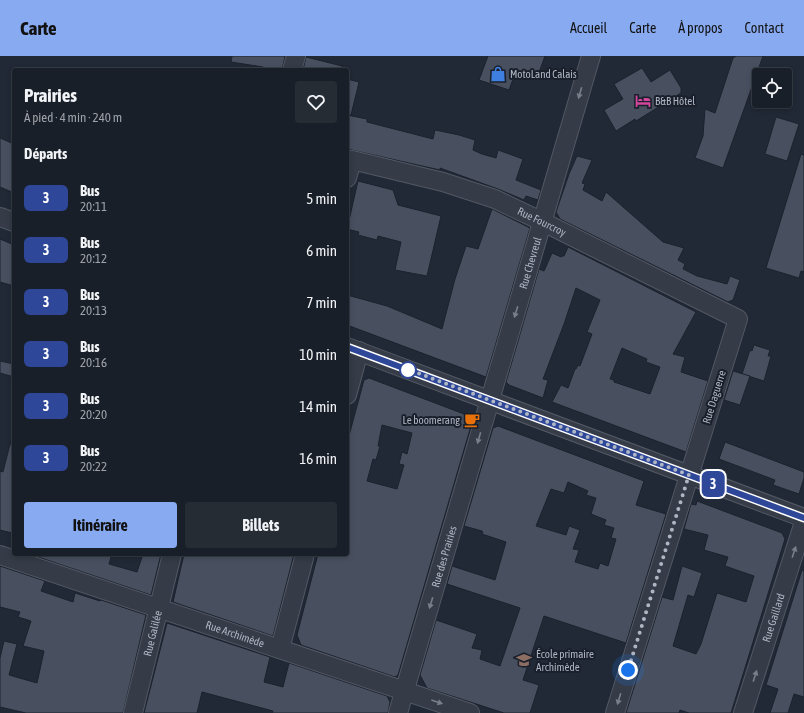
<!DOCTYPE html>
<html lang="fr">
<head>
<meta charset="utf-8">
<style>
	body { margin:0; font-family:"Asap Condensed",sans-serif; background:#262c34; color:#f1f3f6; height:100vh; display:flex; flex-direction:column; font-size:15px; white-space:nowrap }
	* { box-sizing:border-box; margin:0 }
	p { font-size:13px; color:#9fa2a8 }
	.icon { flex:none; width:22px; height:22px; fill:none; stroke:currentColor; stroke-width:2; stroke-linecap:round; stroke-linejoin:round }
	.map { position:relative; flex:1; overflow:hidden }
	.panel { position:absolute; left:12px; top:12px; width:337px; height:488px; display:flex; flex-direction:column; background:#191f28; border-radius:4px; box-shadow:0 2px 6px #0003,0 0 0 1px #373d45 }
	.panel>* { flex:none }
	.badge { padding:0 8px; border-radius:6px; font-size:14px; line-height:26px }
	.fabs { position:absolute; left:752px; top:12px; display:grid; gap:8px }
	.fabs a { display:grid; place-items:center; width:40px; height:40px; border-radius:4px; background:#191f28; box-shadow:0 2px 6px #0003,0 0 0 1px #373d45; font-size:20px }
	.you { position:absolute; width:20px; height:20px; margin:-10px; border:3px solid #fff; border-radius:50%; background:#1a73e8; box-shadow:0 0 0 6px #1a73e833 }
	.map>.badge { position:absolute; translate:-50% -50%; box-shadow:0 0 0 2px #fff }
	h2 { padding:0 12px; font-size:15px; line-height:36px }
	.round { display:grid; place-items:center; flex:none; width:42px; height:42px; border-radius:4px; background:#262c34 }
	.overview { display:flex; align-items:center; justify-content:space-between; height:68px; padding:0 12px }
	h1 { font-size:19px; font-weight:700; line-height:30px }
	.button { display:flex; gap:8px; margin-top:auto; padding:8px 12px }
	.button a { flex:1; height:46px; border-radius:4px; background:#87aaf1; color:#111; font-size:16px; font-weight:700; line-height:46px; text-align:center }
	.button a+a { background:#262c34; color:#f1f3f6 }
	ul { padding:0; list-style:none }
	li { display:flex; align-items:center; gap:12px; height:52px; padding:0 12px }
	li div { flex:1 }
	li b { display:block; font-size:15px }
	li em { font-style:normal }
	li .badge { min-width:44px; font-weight:700; text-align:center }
	header { display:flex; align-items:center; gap:24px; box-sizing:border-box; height:56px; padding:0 20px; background:#87aaf1; color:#111 }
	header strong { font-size:19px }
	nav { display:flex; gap:22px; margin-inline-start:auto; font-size:14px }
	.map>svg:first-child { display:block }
	.building { fill:#485060; stroke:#1c222d; fill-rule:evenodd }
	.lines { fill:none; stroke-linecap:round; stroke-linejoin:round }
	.minor-casing { stroke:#525964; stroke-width:20 }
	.minor { stroke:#353b47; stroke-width:18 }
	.oneway { fill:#787f8b }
	.line-casing { stroke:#fff; stroke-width:9 }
	.line { stroke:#2e4799; stroke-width:6 }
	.walk { stroke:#afb6c3; stroke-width:4; stroke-dasharray:0 7.2 }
	.stop-dot { fill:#fff; stroke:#2e4799; stroke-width:2 }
	.labels { text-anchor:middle; stroke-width:4; stroke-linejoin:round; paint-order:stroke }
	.poi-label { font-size:11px; fill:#afb6c3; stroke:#1a202b; text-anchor:start }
	.street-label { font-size:11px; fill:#afb6c3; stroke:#1a202b }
</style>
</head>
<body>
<header>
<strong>Carte</strong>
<nav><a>Accueil</a><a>Carte</a><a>À propos</a><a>Contact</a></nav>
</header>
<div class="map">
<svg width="804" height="657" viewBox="0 0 804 657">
	<rect width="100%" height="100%" fill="#212936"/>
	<g class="building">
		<polygon points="232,0 285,0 282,14 262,14 263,11 231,6"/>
		<polygon points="488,0 545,0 537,22 516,15 509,34 479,24"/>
		<polygon points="736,0 763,0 723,112 695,102 703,80 705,53 715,57 733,2"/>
		<polygon points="306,1 342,10 341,14 303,14"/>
		<polygon points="642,12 651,26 670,14 681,32 681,37 636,65 635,63 616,75 604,54 623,43 614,28"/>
		<polygon points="347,23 359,26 351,59 347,58"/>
		<polygon points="347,59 367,63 367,66 433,83 435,74 459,79 475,84 473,94 482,98 496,102 498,94 523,103 516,124 541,134 538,144 526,140 524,144 498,133 440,112 440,114 347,93"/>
		<polygon points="776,61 799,68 787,105 765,98"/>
		<polygon points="0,82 14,88 14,137 0,131"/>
		<polygon points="801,98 804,99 804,216 801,215 799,222 766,212"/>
		<polygon points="577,100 592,104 582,127 585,128 583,134 602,145 606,136 663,186 684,192 678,204 685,208 683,213 697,220 727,228 730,220 740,224 733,244 728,246 560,163 556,156 569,118"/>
		<polygon points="358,125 393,134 398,149 441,160 427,220 395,214 401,186 378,180 377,184 358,179 359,176 347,173"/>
		<polygon points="492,153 530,172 486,321 347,269 347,239 387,250 442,273 455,223 466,190 478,193"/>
		<polygon points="0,183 14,189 14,230 0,226"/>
		<path d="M568,191l128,65 -23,42 12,3 -4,15 27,9 -22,71 -134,-50 9,-17 7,3 7,-19h1l2,-4 2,1 12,-32 -5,-2 13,-32 -24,-12 -12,36 -21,55 5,1 -5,18 -34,-13 -3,-3 33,-113 5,2 8,-18 9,4 1,-1h2zM622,292l25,11 -1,3 14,5 -10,27 -36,-12v-2l-4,-1z"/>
		<polygon points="754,289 770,294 768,300 771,300 764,325 742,318 750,294 752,295"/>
		<polygon points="0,305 14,308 14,321 0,317"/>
		<polygon points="733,315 750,320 740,349 724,344"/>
		<path d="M369,322l103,39 1,2 -75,256 -3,2 -94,-32 -4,-10 21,-81h29v-111l17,-63zM382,369l30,8 -5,21 -5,-2 -3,12 5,1 -7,24 -30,-8 6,-22 3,1 4,-14h-2z"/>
		<path d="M498,370l146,55 -8,24 30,9 -40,129 -82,-27 -21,64 16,5 -9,28h-26l-77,-25 -7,-13 16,-55 41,14 -5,14 10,2 -2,9 20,7 20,-58 -73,-24 5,-18 43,14 11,-38 -24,-8 1,-2 -1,-1 -18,-5 29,-98zM568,426l20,9 -2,4 10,3 -5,16 15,6 -2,5 10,3 -3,10 5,1 -8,27 -8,-3 -2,6 -23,-7 4,-12 -6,-1 7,-19 -11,-4 -3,9 -30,-9 15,-37 13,4z"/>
		<polygon points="725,386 804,416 804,422 799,438 773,429 775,424 719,403"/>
		<polygon points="10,388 14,389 14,468 12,477 0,474 0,415 3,416"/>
		<polygon points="697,445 782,477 785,483 731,657 689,657 680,654 679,657 626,657 662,541 673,544 682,510 702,517 694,541 688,539 673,590 696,598 701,588 717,537 746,546 754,520 725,510 728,501 704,494 708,479 684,473 691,448 696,449"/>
		<polygon points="36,498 112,498 109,508 137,516 143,498 161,498 151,539 35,500"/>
		<polygon points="184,498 294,498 273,580 173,546"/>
		<polygon points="0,510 45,525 41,535 73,546 75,537 100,545 101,544 146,559 123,657 26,657 0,651 0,602 4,585 17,588 9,619 37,627 44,595 23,590 31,565 18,561 20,556 0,551"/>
		<polygon points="802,514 804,515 804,641 794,638 788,657 770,657 778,633 766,629"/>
		<polygon points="167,567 270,601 264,626 283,631 289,607 387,640 390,646 388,657 272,657 273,655 202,636 197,657 144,657"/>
	</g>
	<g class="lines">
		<defs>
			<g id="minor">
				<polyline points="292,14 296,0"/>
				<path id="s1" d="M347,122l5,-18 91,22 52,17 48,23 195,97 -123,394"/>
				<polyline points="0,161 14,166"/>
				<polyline points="347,291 804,462"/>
				<polyline points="347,339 359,295"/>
				<path id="s2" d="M0,499l470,158"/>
				<polyline points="280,593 305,498"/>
				<path id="s3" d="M133,657l39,-159"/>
				<path id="s4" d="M398,657l193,-657"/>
				<path id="s5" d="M743,657l61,-191"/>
			</g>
		</defs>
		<use href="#minor" class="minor-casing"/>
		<use href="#minor" class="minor"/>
	</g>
	<defs><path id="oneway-solid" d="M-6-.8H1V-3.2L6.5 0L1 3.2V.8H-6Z"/></defs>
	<g class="oneway">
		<use href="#oneway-solid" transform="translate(580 37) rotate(106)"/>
		<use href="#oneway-solid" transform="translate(516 256) rotate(107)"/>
		<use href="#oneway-solid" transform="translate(479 382) rotate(106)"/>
		<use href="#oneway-solid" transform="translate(794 496) rotate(-72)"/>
		<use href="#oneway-solid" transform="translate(431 547) rotate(107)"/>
		<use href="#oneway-solid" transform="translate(755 620) rotate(-72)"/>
		<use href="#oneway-solid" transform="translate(619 643) rotate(107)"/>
		<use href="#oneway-solid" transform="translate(437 646) rotate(19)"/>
	</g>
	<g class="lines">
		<defs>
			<polyline id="line" points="347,291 804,462"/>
		</defs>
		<use href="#line" class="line-casing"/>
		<use href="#line" class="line"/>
		<polyline class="walk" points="408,314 407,313 689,419 628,614"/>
	</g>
	<defs>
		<symbol id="shop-bare" viewBox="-9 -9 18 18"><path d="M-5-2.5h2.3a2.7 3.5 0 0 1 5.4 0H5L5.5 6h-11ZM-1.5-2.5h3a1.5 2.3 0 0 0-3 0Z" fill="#3f7fe0" stroke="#1a202b" stroke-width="2.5" paint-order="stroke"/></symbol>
		<symbol id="hotel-bare" viewBox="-9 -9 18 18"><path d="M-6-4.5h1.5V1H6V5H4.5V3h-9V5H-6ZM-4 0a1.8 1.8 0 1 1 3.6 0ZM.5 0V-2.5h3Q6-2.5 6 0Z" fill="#d1479c" stroke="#1a202b" stroke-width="2.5" paint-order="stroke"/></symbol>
		<symbol id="cafe-bare" viewBox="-9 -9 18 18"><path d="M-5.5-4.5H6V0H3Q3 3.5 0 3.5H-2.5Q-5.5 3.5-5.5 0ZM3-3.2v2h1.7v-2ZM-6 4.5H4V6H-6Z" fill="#e8710a" stroke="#1a202b" stroke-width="2.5" paint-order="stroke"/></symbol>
		<symbol id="school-bare" viewBox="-9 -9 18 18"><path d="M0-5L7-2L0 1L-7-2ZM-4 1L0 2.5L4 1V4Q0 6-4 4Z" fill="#8d6e63" stroke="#1a202b" stroke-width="2.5" paint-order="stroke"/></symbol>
	</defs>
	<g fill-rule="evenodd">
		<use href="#shop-bare" x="487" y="7" width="22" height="22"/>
		<use href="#hotel-bare" x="632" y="34" width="22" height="22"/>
		<use href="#cafe-bare" x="461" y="353" width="22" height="22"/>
		<use href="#school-bare" x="513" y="593" width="22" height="22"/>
	</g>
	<circle class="stop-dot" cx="408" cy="314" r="8"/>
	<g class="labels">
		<g class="poi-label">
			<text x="510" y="22">MotoLand Calais</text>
			<text x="655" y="49">B&amp;B Hôtel</text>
			<text x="460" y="368" text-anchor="end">Le boomerang</text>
			<text x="536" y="602">École primaire<tspan x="536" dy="13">Archimède</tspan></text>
		</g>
		<g class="street-label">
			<text dy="4" stroke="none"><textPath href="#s1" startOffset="219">Rue Fourcroy</textPath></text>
			<text dy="4" stroke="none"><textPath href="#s4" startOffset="469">Rue Chevreul</textPath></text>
			<text transform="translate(714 341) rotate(-73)" y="4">Rue Daguerre</text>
			<text dy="4" stroke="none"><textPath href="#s4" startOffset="163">Rue des Prairies</textPath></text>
			<text dy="4" stroke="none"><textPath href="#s5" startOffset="100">Rue Gaillard</textPath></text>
			<text dy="4" stroke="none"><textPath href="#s3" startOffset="82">Rue Galilée</textPath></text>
			<text dy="4" stroke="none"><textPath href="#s2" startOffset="248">Rue Archimède</textPath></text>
		</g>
	</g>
</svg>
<div class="fabs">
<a><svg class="icon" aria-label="locate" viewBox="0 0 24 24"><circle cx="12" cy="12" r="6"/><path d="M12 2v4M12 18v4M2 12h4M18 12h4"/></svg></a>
</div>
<div class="you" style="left:628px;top:614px"></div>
<b class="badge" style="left:713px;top:428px;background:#2e4799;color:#fff">3</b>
<section class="panel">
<div class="overview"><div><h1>Prairies</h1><p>À pied · 4 min · 240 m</p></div><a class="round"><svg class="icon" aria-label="heart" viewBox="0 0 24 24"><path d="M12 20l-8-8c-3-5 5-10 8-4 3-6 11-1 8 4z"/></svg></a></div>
<h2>Départs</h2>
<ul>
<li><span class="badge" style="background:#2e4799;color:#fff">3</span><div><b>Bus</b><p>20:11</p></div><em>5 min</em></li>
<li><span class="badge" style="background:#2e4799;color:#fff">3</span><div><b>Bus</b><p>20:12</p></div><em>6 min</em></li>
<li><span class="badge" style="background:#2e4799;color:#fff">3</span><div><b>Bus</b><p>20:13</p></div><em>7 min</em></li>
<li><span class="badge" style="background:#2e4799;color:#fff">3</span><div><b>Bus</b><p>20:16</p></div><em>10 min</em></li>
<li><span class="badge" style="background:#2e4799;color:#fff">3</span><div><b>Bus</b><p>20:20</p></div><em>14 min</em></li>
<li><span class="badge" style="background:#2e4799;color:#fff">3</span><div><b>Bus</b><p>20:22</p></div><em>16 min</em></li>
</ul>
<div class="button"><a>Itinéraire</a><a>Billets</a></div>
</section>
</div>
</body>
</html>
